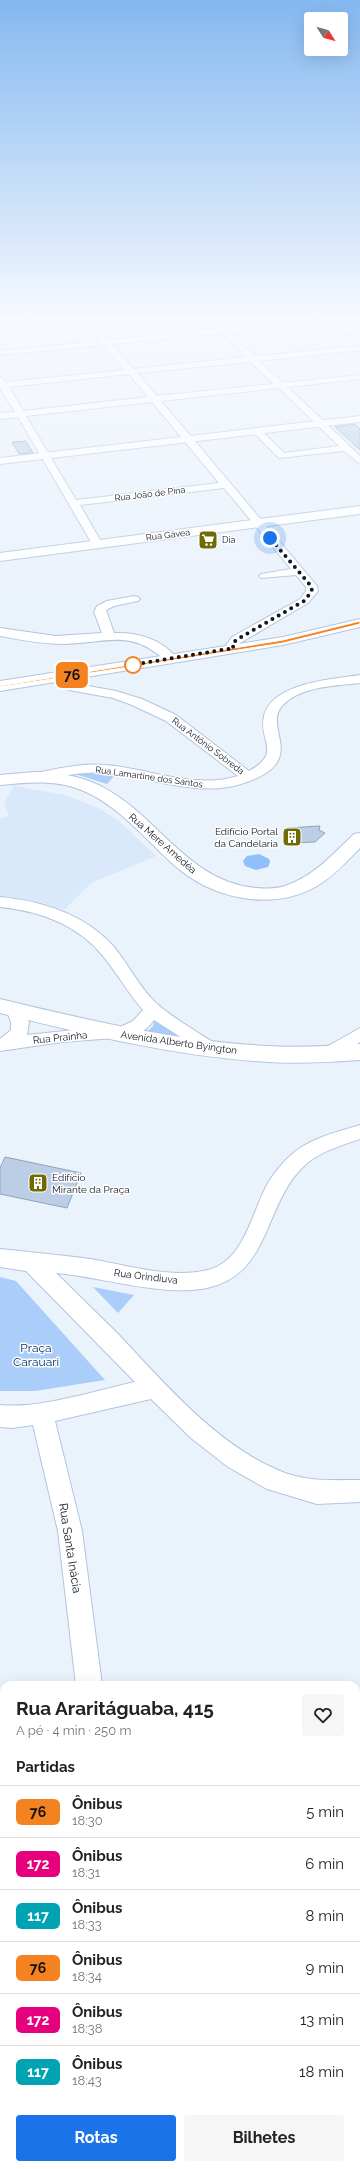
<!DOCTYPE html>
<html lang="pt">
<head>
<meta charset="utf-8">
<style>
	body { margin:0; font-family:Raleway,sans-serif; background:#f6f6f6; color:#222; height:100vh; display:flex; flex-direction:column; font-size:15px; white-space:nowrap }
	* { box-sizing:border-box; margin:0 }
	p { font-size:13px; color:#767676 }
	.icon { flex:none; width:22px; height:22px; fill:none; stroke:currentColor; stroke-width:2; stroke-linecap:round; stroke-linejoin:round }
	.map { position:relative; flex:1; overflow:hidden }
	.panel { position:absolute; left:0px; top:1681px; width:360px; height:488px; display:flex; flex-direction:column; background:#fff; border-radius:12px 12px 0 0; box-shadow:0 4px 16px #0002 }
	.panel>* { flex:none }
	.badge { padding:0 8px; border-radius:6px; font-size:14px; line-height:26px }
	.needle { width:26px; rotate:127deg }
	.fabs { position:absolute; left:304px; top:12px; display:grid; gap:8px }
	.fabs a { display:grid; place-items:center; width:44px; height:44px; border-radius:4px; background:#fff; box-shadow:0 4px 16px #0002; font-size:20px }
	.you { position:absolute; width:20px; height:20px; margin:-10px; border:3px solid #fff; border-radius:50%; background:#1a73e8; box-shadow:0 0 0 6px #1a73e833 }
	.map>.badge { position:absolute; translate:-50% -50%; box-shadow:0 0 0 2px #fff }
	h2 { padding:0 16px; font-size:15px; line-height:36px }
	.round { display:grid; place-items:center; flex:none; width:42px; height:42px; border-radius:4px; background:#f6f6f6 }
	.overview { display:flex; align-items:center; justify-content:space-between; height:68px; padding:0 16px }
	h1 { font-size:19px; font-weight:700; line-height:30px }
	.action { display:flex; gap:8px; margin-top:auto; padding:8px 16px }
	.action a { flex:1; height:46px; border-radius:4px; background:#1a73e8; color:#fff; font-size:16px; font-weight:700; line-height:46px; text-align:center }
	.action a+a { background:#f6f6f6; color:#222 }
	ul { padding:0; list-style:none }
	li { display:flex; align-items:center; gap:12px; height:52px; padding:0 16px; border-top:1px solid #e0e0e0 }
	li div { flex:1 }
	li b { display:block; font-size:15px }
	li em { font-style:normal }
	li .badge { min-width:44px; font-weight:700; text-align:center }
	.map>svg:first-child { display:block }
	.built { fill:#d9e8fb }
	.green { fill:#abcdf9 }
	.water { fill:#8fbffc }
	.building { fill:#bbcee6; stroke:#91a3ba }
	.lines { fill:none; stroke-linecap:round; stroke-linejoin:round }
	.street-casing { stroke:#b2c5dd; stroke-width:2 }
	.secondary-casing { stroke:#b2c5dd; stroke-width:2 }
	.street { fill:#fff; fill-rule:evenodd }
	.secondary { fill:#fff; fill-rule:evenodd }
	.line { fill:#f58220; stroke:#fff }
	.walk { stroke:#111821; stroke-width:4; stroke-dasharray:0 7.2 }
	.stop-dot { fill:#fff; stroke:#f58220; stroke-width:2 }
	.labels { text-anchor:middle; stroke-width:3; stroke-linejoin:round; paint-order:stroke }
	.far-street-label { font-size:9px; fill:#111821; stroke:#fff }
	.far-poi-label { font-size:9px; fill:#111821; stroke:#fff; text-anchor:start }
	.poi-label { font-size:10px; fill:#111821; stroke:#fff; text-anchor:end }
	.street-label { font-size:10px; fill:#111821; stroke:#fff }
	.near-park-label { font-size:12px; fill:#002e62; stroke:#fff }
	.near-street-label { font-size:12px; fill:#111821; stroke:#fff }
</style>
</head>
<body>
<div class="map">
<svg width="360" height="2169" viewBox="0 0 360 2169">
	<rect width="100%" height="100%" fill="#eaf2fc"/>
	<g class="built">
		<polygon points="14,786 65,795 98,808 119,821 156,856 91,883 64,910 43,903 0,896 0,818 9,816 4,803"/>
		<polygon points="360,1783 360,2169 130,2169 129,2165 356,2165 356,1789"/>
	</g>
	<g class="green">
		<polygon points="88,771 115,775 107,784 75,774"/>
		<polygon points="155,1017 177,1036 146,1033 153,1026"/>
		<polygon points="0,1277 16,1281 105,1380 35,1391 0,1391"/>
		<polygon points="93,1287 134,1295 118,1313"/>
	</g>
	<polygon class="water" points="259,854 269,859 270,862 268,867 256,870 245,866 243,861 247,856"/>
	<g class="building">
		<polygon points="355,424 360,429 360,450 335,427"/>
		<polygon points="26,441 33,453 19,454 12,442"/>
		<polygon points="320,826 319,830 325,833 315,842 292,843 287,828"/>
		<polygon points="5,1157 81,1173 67,1208 0,1194 0,1168"/>
	</g>
	<g class="lines">
		<defs>
			<g id="street">
				<path d="M83,319h8l18,21 108,-11 -10,-10h8l10,10 90,-9 4,2 -1,2 -88,9 25,23 105,-10v4l-101,11 24,22 77,-8v4l-72,8 72,69v8l-16,-13 -65,7 -25,-25v-4h6l24,24 55,-7 -60,-58 -118,13 156,185 1,5 -10,12 -68,40 -2,8h-8l-4,-6 6,-8 68,-38 6,-8v-4l-10,-12 -35,3 -2,-2 2,-2 30,-5 -67,-81 -144,17 23,40 -5,3 -4,-1 -76,-130 -18,2v-6l15,-1 -15,-24v-11l6,5 119,-12 -20,-25 -105,10v-4l101,-10zM222,333l25,24 -114,12 -21,-25zM251,362l23,22 -117,12 -20,-23zM129,374l19,23 -125,14 -14,-24zM152,402l67,81 -143,17 -50,-84z"/>
				<path d="M134,596l4,1 2,2 -2,2 -24,5 -8,4 8,23c23,-1 49,6 63,26l-2,3h-8c-36,-34 -60,-19 -103,-18 -22,0 -43,-4 -64,-8v-8l56,8 46,-3 -8,-21 3,-6 10,-5z"/>
				<path d="M55,673l22,11 39,7 26,8 34,16 73,56c34,-19 9,-30 15,-55 8,-33 68,-37 96,-41v8c-24,3 -59,3 -77,22 -22,22 27,55 -36,77 -46,17 -93,-4 -140,-9 -22,-2 -44,3 -66,7l-5,-1 -2,-3 2,-3 5,-1c21,-4 42,-9 64,-7 44,3 89,25 133,11l-72,-55 -34,-16 -19,-7 -44,-8 -18,-10 -2,-3 2,-3z"/>
				<path d="M0,897c42,4 85,17 114,50 15,18 25,40 42,56 18,16 40,28 60,41l3,4 -3,4 -6,2 -6,-2 -50,-32c-8,11 -26,24 -40,18l-52,4 -62,9v-12l11,-9v-8l-5,-13 2,-4 6,-2 6,2 9,17 -2,13 85,-9 6,2 15,-7 10,-11c-15,-17 -26,-37 -40,-54 -26,-32 -64,-45 -103,-49z"/>
				<path d="M360,1028v14c-11,8 -25,22 -39,18l-3,-5 3,-5z"/>
				<path d="M360,1125v14c-20,7 -42,13 -57,28 -40,39 -32,107 -96,121 -44,9 -105,-11 -151,-15 21,21 42,41 63,62 45,48 98,110 161,136 26,11 52,9 80,9v22l-43,2 -50,-15 -39,-22 -37,-29 -40,-39 -96,22 27,110 20,154h-26l-18,-154 -25,-106 -21,3 -12,-1v-22c40,4 94,-14 135,-23l-109,-111 -26,-4v-18c30,3 61,6 90,10 37,6 80,20 118,11 37,-9 44,-59 60,-87 6,-10 14,-20 23,-28 19,-17 46,-23 69,-30z"/>
				<polygon points="93,2165 125,2165 126,2169 94,2169"/>
			</g>
			<g id="secondary">
				<polygon points="37,319 71,319 66,322 0,328 0,322"/>
				<polygon points="295,319 311,319 360,330 360,336 297,321"/>
				<polygon points="360,416 360,422 0,464 0,458"/>
				<polygon points="360,506 360,514 0,561 0,553"/>
				<polygon points="360,619 360,627 283,645 0,691 0,681 283,637"/>
				<path d="M35,772c25,0 51,5 73,18 52,30 83,93 149,98 11,1 23,1 33,-4 26,-10 44,-31 64,-50l6,-1v15c-13,13 -26,28 -43,38 -45,26 -105,13 -143,-21 -28,-25 -53,-57 -88,-73 -27,-13 -57,-10 -86,-7v-10z"/>
				<path d="M0,999c88,21 178,43 269,47 30,2 61,0 91,-2v16c-30,2 -61,4 -91,2 -91,-5 -181,-27 -269,-49z"/>
				<polygon points="360,1733 360,1770 356,1772 356,1735"/>
				<polygon points="4,2098 4,2139 0,2141 0,2100"/>
			</g>
		</defs>
		<use href="#street" class="street-casing"/>
		<use href="#secondary" class="secondary-casing"/>
		<use href="#street" class="street"/>
		<use href="#secondary" class="secondary"/>
	</g>
	<linearGradient id="sky" x2="0" y2="1"><stop stop-color="#84b8f0"/><stop offset="0.51" stop-color="#f6f9fe"/><stop offset="1" stop-color="#f6f9fe" stop-opacity="0"/></linearGradient>
	<rect width="360" height="623" fill="url(#sky)"/>
	<polygon class="line" points="360,621 360,624 283,643 0,687 0,686 283,640"/>
	<g class="lines">
		<polyline class="walk" points="133,665 131,665 234,648 232,645 236,640 304,601 312,591 311,586 270,538"/>
	</g>
	<defs>
		<symbol id="supermarket-square" viewBox="-11 -11 22 22"><rect x="-9" y="-9" width="18" height="18" rx="4" fill="#716a03" stroke="#fff"/><path d="M-6-5.5h2.5l.6 2H6L4.5 2H-2.5L-4.4-4H-6ZM-1.5 3.2a1.3 1.3 0 1 0 .1 0ZM3 3.2a1.3 1.3 0 1 0 .1 0Z" fill="#fff"/></symbol>
		<symbol id="building-square" viewBox="-11 -11 22 22"><rect x="-9" y="-9" width="18" height="18" rx="4" fill="#716a03" stroke="#fff"/><path d="M-4-6H4V6H1V3H-1V6H-4ZM-2.5-4.3h1.7v1.8h-1.7ZM.8-4.3h1.7v1.8H.8ZM-2.5-1h1.7V.8h-1.7ZM.8-1h1.7V.8H.8Z" fill="#fff"/></symbol>
	</defs>
	<g fill-rule="evenodd">
		<use href="#supermarket-square" x="197" y="529" width="22" height="22"/>
		<use href="#building-square" x="281" y="826" width="22" height="22"/>
		<use href="#building-square" x="27" y="1172" width="22" height="22"/>
	</g>
	<circle class="stop-dot" cx="133" cy="665" r="8"/>
	<g class="labels">
		<g class="far-street-label">
			<text transform="translate(150 494) rotate(-7)" y="3">Rua João de Pina</text>
			<text transform="translate(168 535) rotate(-7)" y="3">Rua Gávea</text>
			<text transform="translate(208 746) rotate(37)" y="3">Rua Antônio Sobreda</text>
			<text transform="translate(149 777) rotate(8)" y="3">Rua Lamartine dos Santos</text>
		</g>
		<g class="far-poi-label">
			<text x="222" y="543">Dia</text>
		</g>
		<g class="poi-label">
			<text x="278" y="835">Edifício Portal<tspan x="278" dy="12">da Candelaria</tspan></text>
			<text x="52" y="1181" text-anchor="start">Edifício<tspan x="52" dy="12">Mirante da Praça</tspan></text>
		</g>
		<g class="street-label">
			<text transform="translate(163 843) rotate(41)" y="4">Rua Mere Amedéa</text>
			<text transform="translate(60 1037) rotate(-6)" y="4">Rua Prainha</text>
			<text transform="translate(179 1042) rotate(8)" y="4">Avenida Alberto Byington</text>
			<text transform="translate(146 1276) rotate(7)" y="4">Rua Orindiuva</text>
		</g>
		<g class="near-park-label">
			<text x="36" y="1352">Praça<tspan x="36" dy="14">Carauari</tspan></text>
		</g>
		<g class="near-street-label">
			<text transform="translate(70 1548) rotate(81)" y="4">Rua Santa Inácia</text>
		</g>
	</g>
</svg>
<div class="fabs">
<a><svg class="needle" viewBox="-14 -14 28 28"><path d="M0-13l5 13h-10z" fill="#e53935"/><path d="M0 13l5-13h-10z" fill="#767676"/></svg></a>
</div>
<div class="you" style="left:270px;top:538px"></div>
<b class="badge" style="left:72px;top:675px;background:#f58220;color:#111">76</b>
<section class="panel">
<div class="overview"><div><h1>Rua Araritáguaba, 415</h1><p>A pé · 4 min · 250 m</p></div><a class="round"><svg class="icon" aria-label="heart" viewBox="0 0 24 24"><path d="M12 20l-8-8c-3-5 5-10 8-4 3-6 11-1 8 4z"/></svg></a></div>
<h2>Partidas</h2>
<ul>
<li><span class="badge" style="background:#f58220;color:#111">76</span><div><b>Ônibus</b><p>18:30</p></div><em>5 min</em></li>
<li><span class="badge" style="background:#e6007e;color:#fff">172</span><div><b>Ônibus</b><p>18:31</p></div><em>6 min</em></li>
<li><span class="badge" style="background:#00a3b4;color:#fff">117</span><div><b>Ônibus</b><p>18:33</p></div><em>8 min</em></li>
<li><span class="badge" style="background:#f58220;color:#111">76</span><div><b>Ônibus</b><p>18:34</p></div><em>9 min</em></li>
<li><span class="badge" style="background:#e6007e;color:#fff">172</span><div><b>Ônibus</b><p>18:38</p></div><em>13 min</em></li>
<li><span class="badge" style="background:#00a3b4;color:#fff">117</span><div><b>Ônibus</b><p>18:43</p></div><em>18 min</em></li>
</ul>
<div class="action"><a>Rotas</a><a>Bilhetes</a></div>
</section>
</div>
</body>
</html>
